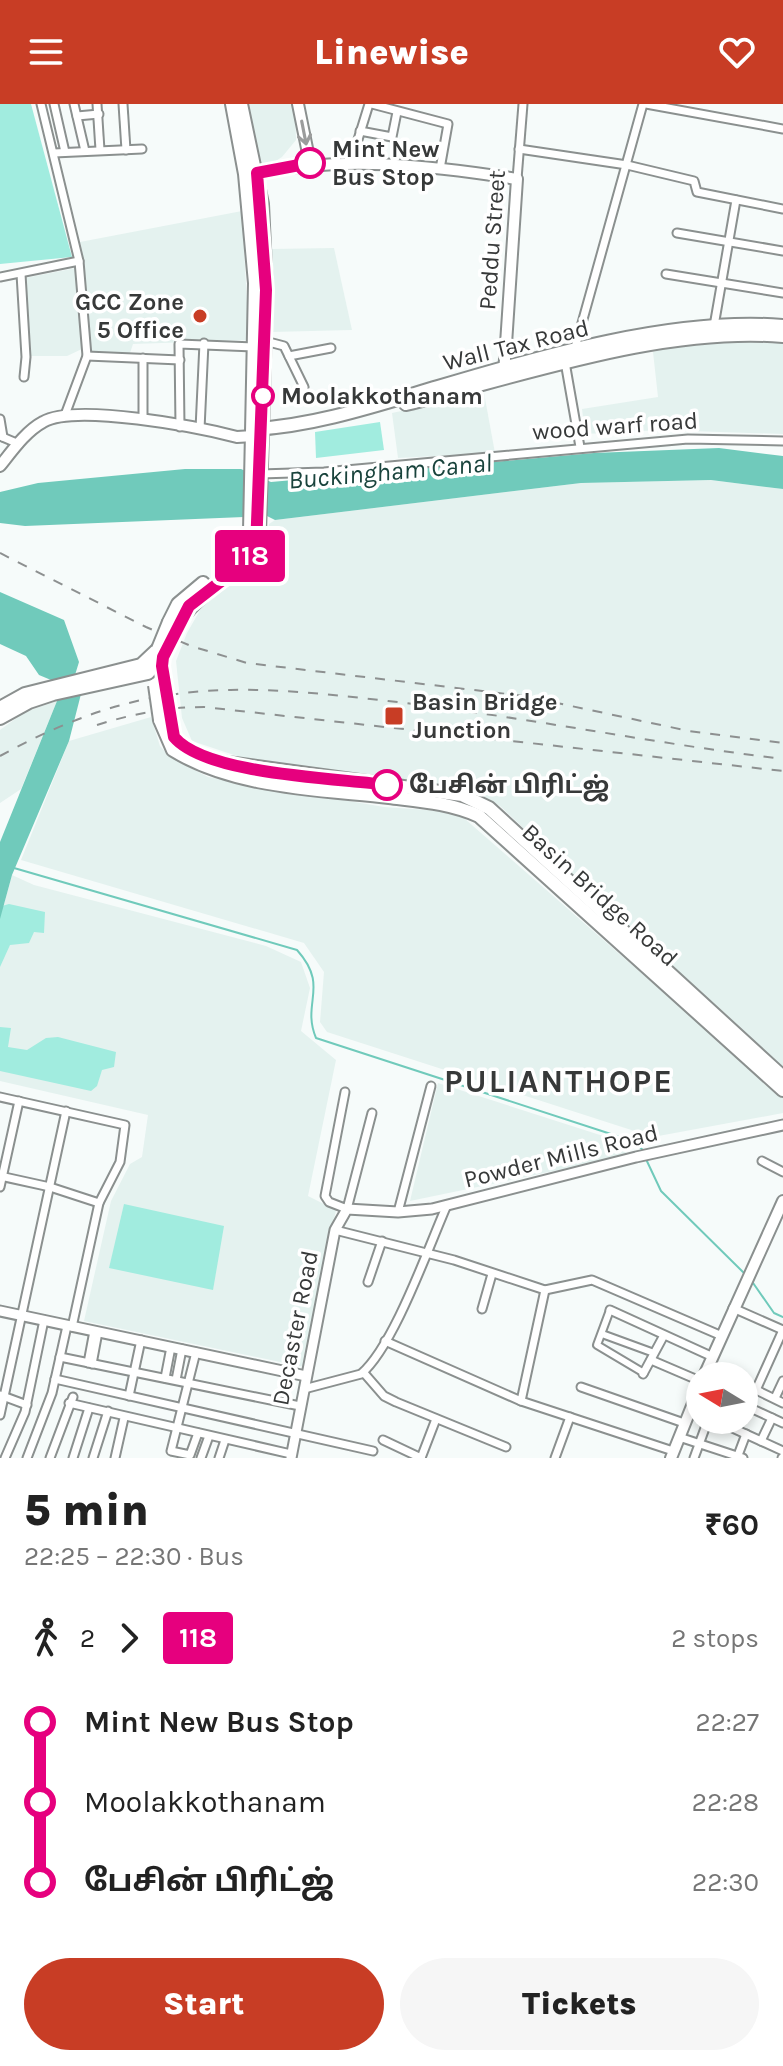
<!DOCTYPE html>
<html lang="en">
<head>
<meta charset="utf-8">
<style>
	body { margin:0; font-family:Karla,"Noto Sans Tamil",sans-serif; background:#f6f6f6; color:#222; height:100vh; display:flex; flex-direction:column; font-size:30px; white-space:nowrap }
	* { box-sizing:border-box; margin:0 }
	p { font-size:26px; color:#767676 }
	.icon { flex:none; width:44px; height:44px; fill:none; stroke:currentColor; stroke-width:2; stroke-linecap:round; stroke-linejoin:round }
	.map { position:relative; height:1354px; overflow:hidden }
	.panel { display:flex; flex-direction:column; background:#fff; flex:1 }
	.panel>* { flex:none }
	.badge { padding:0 16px; border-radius:6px; font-size:28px; line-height:52px }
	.needle { width:52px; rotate:280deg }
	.tools { position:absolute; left:686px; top:1258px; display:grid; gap:16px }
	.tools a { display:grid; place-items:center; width:72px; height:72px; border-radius:50%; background:#fff; box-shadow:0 4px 12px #0003; font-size:40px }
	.map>.badge { position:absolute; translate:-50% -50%; box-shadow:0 0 0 4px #fff }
	.legs { display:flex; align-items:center; gap:12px; height:88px; padding:0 24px; font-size:26px }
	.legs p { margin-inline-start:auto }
	.head { display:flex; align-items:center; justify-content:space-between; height:136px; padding:0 24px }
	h1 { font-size:44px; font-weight:800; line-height:60px }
	.button { display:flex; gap:16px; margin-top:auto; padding:16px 24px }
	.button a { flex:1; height:92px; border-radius:48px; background:#c83d25; color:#fff; font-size:32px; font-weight:800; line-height:92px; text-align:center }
	.button a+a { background:#f6f6f6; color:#222 }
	ul { padding:0 24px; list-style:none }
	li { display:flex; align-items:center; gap:28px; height:80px; font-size:30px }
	li i { display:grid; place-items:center; width:12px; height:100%; margin:0 10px; background:currentColor }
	li i::after { content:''; width:20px; height:20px; margin:-10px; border:6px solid; border-radius:50%; background:#fff }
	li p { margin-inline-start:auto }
	li:first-child i { background:linear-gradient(#0000 50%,currentColor 0) }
	li:last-child i { background:linear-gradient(currentColor 50%,#0000 0) }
	header { display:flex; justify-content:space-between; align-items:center; height:104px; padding:0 24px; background:#c83d25; color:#fff; font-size:36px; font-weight:800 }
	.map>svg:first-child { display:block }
	.built { fill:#e4f2ef }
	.green { fill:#a1ecdf }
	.water { fill:#70cabb }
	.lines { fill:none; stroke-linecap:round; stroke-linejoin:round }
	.stream { stroke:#70cabb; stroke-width:2 }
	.pedestrian-casing { stroke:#8b908f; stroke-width:10 }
	.minor-casing { stroke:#8b908f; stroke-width:11 }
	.tertiary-casing { stroke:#8b908f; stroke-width:13 }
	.secondary-casing { stroke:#8b908f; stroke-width:14 }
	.primary-casing { stroke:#8b908f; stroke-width:16 }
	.pedestrian { stroke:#fff; stroke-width:6 }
	.minor { stroke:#fff; stroke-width:7 }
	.tertiary { stroke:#fff; stroke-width:9 }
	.secondary { stroke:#fff; stroke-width:10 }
	.primary { stroke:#fff; stroke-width:12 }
	.rail { stroke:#8d9090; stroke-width:2; stroke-dasharray:10 10; stroke-linecap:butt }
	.primary-bridge-casing { stroke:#8b908f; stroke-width:16; stroke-linecap:butt }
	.primary-bridge { stroke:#fff; stroke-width:12 }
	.oneway { stroke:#9b9c9c }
	.line-1-casing { stroke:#fff; stroke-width:18 }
	.line-1 { stroke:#e6007e; stroke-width:12 }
	.stop-1-dot { fill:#fff; stroke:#e6007e; stroke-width:4 }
	.poi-dot { fill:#c83d25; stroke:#fff; stroke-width:3 }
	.labels { text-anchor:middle; stroke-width:7; stroke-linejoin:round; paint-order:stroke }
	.stop-label { font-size:24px; font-weight:bold; fill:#373939; stroke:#fff; text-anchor:start }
	.street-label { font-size:24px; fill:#373939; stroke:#fff }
	.poi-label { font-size:24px; font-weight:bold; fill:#373939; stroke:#fff; text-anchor:end }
	.water-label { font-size:26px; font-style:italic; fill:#19433c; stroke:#fff }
	.district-label { font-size:32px; font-weight:bold; letter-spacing:2px; fill:#373939; stroke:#fff }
</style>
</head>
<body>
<header><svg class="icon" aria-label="menu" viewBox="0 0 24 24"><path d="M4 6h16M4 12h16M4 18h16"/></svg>Linewise<svg class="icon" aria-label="heart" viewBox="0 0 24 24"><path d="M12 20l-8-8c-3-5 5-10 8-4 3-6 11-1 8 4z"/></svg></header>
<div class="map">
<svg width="783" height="1354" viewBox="0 0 783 1354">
	<rect width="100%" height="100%" fill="#f6fbfa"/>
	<g class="built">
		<polygon points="246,0 295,0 296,36 282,53 266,63 259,59"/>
		<polygon points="242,107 249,236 133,240 129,252 92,250 80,138"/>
		<polygon points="334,144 352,226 271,228 270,145"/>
		<polygon points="76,164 82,245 67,252 31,252 25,174"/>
		<polygon points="760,235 783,237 783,330 661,326 585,330 582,305 658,293 653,248 692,238"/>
		<polygon points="484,289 495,349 398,354 392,309"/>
		<polygon points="711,376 783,385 783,969 500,702 470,686 240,653 192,637 182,614 176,557 187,529 203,501 267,454 269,420 275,416 581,379"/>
		<polygon points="57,597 21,685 0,699 0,626 25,608"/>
		<polygon points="151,613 160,642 170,653 208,673 384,703 457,708 783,993 783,1009 653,1033 327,928 320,918 324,868 304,839 21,756 69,637"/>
		<polygon points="12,771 34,781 266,842 301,858 310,884 301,927 336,956 308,1092 336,1106 304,1263 84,1217 111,1097 130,1060 142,1053 148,1011 0,977 0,815"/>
		<polygon points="438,979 625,1039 626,1052 410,1097"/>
	</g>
	<g class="green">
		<polygon points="0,0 31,0 72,153 0,160"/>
		<polygon points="380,318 384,346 316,354 315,328"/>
		<polygon points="9,800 45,808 44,829 34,828 29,839 10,841 0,863 0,811 2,802"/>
		<polygon points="0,923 11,924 8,943 27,946 46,934 58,933 116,948 114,963 102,966 97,982 91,987 0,967"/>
		<polygon points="124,1100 224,1122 213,1186 109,1164"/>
	</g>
	<g class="water">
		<polygon points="719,344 783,352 783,385 711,376 581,379 275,416 267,412 25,422 0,419 0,388 38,379 185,365 241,365 271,378 594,349"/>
		<polygon points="0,488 64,516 79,558 75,571 81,590 69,637 12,771 0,815 0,738 57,597 51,576 39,571 26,552 0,540"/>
	</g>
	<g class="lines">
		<g class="stream">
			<path d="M14,764l283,82c33,37 4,52 19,88l298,97 22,9 8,7"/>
			<polyline points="645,1053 661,1087 746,1171"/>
			<polyline points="751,1176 774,1209 783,1213"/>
		</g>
		<defs>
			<g id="pedestrian">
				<polyline points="610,1206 597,1241 644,1269"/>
				<polyline points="602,1230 654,1249"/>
			</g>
			<g id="minor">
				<polyline points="41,0 79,157 87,252 65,311"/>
				<polyline points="54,0 65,48"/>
				<polyline points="74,0 85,47"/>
				<polyline points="97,0 100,46"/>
				<polyline points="123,0 126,46"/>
				<polyline points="372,0 448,20 440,65"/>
				<polyline points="646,0 783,25"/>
				<polyline points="77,12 99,10"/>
				<polyline points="360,27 392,33 397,8"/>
				<polyline points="519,45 627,61 694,77 697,88 783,105"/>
				<polyline points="54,49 142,45"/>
				<polyline points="355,59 356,42 369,0"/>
				<polyline points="517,75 523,0"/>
				<polyline points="677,129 783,147"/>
				<polyline points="21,170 26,253 24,273"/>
				<polyline points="666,170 783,189"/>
				<polyline points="0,173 79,157"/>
				<polyline points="714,222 736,96"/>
				<polyline points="265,237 284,242 304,283"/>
				<polyline points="575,244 643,0"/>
				<polyline points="87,252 180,256"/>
				<polyline points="289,252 331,244"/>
				<polyline points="565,258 580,343"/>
				<polyline points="0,315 3,333"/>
				<polyline points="143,316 143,254"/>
				<polyline points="180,323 179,240 254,243"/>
				<polyline points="200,325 204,239"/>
				<polyline points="0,332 19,340"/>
				<polyline points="260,370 324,368 688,335 783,337"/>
				<polyline points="345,988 325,1092 329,1098 347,1105 372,1009"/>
				<polyline points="0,993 125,1021 120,1058 99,1099 72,1223"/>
				<polyline points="762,1057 783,1068"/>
				<polyline points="0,1072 50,1083 99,1099"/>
				<polyline points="0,1083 19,997"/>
				<polyline points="398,1108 431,982"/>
				<polyline points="335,1126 454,1156 545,1186 592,1176 722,1232"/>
				<polyline points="368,1178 382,1137"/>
				<polyline points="733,1204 783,1226"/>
				<polyline points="482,1205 492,1170"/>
				<polyline points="610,1206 713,1253"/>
				<polyline points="385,1237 521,1297 673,1347"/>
				<polyline points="196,1248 171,1347 190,1351 198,1329"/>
				<polyline points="60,1253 300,1302"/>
				<polyline points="651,1256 700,1277"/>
				<polyline points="88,1259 94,1227"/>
				<polyline points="92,1260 98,1228"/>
				<polyline points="364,1269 384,1292 396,1298 506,1343"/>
				<polyline points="643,1270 663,1233"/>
				<polyline points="165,1274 171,1243"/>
				<polyline points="55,1275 373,1347"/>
				<polyline points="176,1276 182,1245"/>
				<polyline points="744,1280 783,1299"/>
				<polyline points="581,1283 684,1319"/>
				<path d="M304,1285l57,-15c33,-28 67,-126 86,-169"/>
				<polyline points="756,1286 783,1226"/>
				<polyline points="0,1291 27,1301"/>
				<polyline points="129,1292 141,1236"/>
				<polyline points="775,1294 783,1277"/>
				<polyline points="521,1297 545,1186"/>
				<polyline points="69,1299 291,1350"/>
				<polyline points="744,1301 783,1319"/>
				<polyline points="0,1311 66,1007"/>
				<polyline points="715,1316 783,1347"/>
				<polyline points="679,1333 743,1354"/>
				<polyline points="383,1336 421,1354"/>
				<polyline points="761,1337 772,1314"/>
				<polyline points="5,1354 25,1308 44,1216"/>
				<polyline points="27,1354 52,1289 67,1222"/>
				<polyline points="50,1354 73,1293"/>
				<polyline points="73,1354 89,1304"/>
				<polyline points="93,1354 108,1307"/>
				<polyline points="115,1354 124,1314"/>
				<polyline points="201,1354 209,1332"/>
				<polyline points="219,1354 225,1336"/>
				<polyline points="421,1354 436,1315"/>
				<polyline points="555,1354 570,1313"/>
				<polyline points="694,1354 708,1316"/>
				<polyline points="737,1354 746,1330"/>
				<polyline points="782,1354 783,1353"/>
			</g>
			<g id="tertiary">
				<polyline points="0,1207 306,1272"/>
				<polyline points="291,1354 335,1126 347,1105 398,1108 432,1105 636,1053 783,1021"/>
			</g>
			<g id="secondary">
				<polyline points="298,0 310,59"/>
				<path d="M257,69c89,-17 171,-8 260,6l-13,195"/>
				<path d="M0,362c12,-15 26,-35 43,-44 32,-19 156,5 194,15l16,-1"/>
				<polyline points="704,1272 783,1097"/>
				<polyline points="671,1354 700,1282"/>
			</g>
			<g id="primary">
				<polyline points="232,0 245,70 255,179 250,427"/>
				<path d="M406,300c118,-29 256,-78 377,-68"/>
				<path d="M254,325c61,-3 126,-25 184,-42 104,-31 236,-70 345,-61"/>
				<polyline points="169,518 178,500 203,479"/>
				<path d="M178,521c22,-40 73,-52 81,-91l7,-244 -4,-86 -21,-100"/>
				<polyline points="0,604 25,590 141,561 158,545"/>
				<polyline points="169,613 174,633 192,649"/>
				<polyline points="0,614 29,598 53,590 148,569 166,547"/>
				<path d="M160,616l13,30c62,38 145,39 216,47 32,4 61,6 90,19l304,274"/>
				<polyline points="213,657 462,691 489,704 783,973"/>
			</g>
		</defs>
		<use href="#pedestrian" class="pedestrian-casing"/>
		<use href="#minor" class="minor-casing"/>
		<use href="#tertiary" class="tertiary-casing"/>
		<use href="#secondary" class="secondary-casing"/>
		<use href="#primary" class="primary-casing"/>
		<use href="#pedestrian" class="pedestrian"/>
		<use href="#minor" class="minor"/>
		<use href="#tertiary" class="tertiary"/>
		<use href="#secondary" class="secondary"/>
		<use href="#primary" class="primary"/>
		<g class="rail">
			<polyline points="0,449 146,523 191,542 247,559 524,592 689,627 783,639"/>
			<path d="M97,621c35,-11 70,-18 107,-18l579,64"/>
			<path d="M0,652c40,-22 85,-42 129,-53 86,-22 172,-12 259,-2 132,15 262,42 395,58"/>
		</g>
		<defs>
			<g id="primary-bridge">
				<polyline points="158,545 169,518"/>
				<polyline points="166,547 178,521"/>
				<polyline points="164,578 169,613"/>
				<polyline points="155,581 160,616"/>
			</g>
		</defs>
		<use href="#primary-bridge" class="primary-bridge-casing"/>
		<use href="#primary-bridge" class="primary-bridge"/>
	</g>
	<defs><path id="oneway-shaft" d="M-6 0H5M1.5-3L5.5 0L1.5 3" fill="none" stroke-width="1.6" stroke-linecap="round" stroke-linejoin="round" transform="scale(2)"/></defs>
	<use class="oneway" href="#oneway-shaft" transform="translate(304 29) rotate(79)"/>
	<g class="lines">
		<defs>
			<path id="line-1" d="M310,59l-53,10 9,117 -10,258 -9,13 -58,45 -26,51 -1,9 12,71c32,38 162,41 213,48"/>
		</defs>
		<use href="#line-1" class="line-1-casing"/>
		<use href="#line-1" class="line-1"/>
	</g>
	<g class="stop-1-dot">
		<circle cx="310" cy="59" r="14"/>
		<circle cx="263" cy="292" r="10"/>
		<circle cx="387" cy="681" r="14"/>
	</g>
	<g class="poi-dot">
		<circle cx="200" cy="212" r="8"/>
		<rect x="384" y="602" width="20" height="20" rx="4"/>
	</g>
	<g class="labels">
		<g class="stop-label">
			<text x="332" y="53">Mint New<tspan x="332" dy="28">Bus Stop</tspan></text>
			<text x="281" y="300">Moolakkothanam</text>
			<text x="409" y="689">பேசின் பிரிட்ஜ்</text>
		</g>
		<g class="street-label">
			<text transform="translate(492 136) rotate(-86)" y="8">Peddu Street</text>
			<text transform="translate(516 241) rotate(-14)" y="8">Wall Tax Road</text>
			<text transform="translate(615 322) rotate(-4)" y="8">wood warf road</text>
			<text transform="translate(600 791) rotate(42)" y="8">Basin Bridge Road</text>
			<text transform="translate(561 1052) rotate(-14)" y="8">Powder Mills Road</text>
			<text transform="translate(295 1224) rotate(-79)" y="8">Decaster Road</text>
		</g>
		<g class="poi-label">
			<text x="184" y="206">GCC Zone<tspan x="184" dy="28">5 Office</tspan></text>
			<text x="412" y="606" text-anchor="start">Basin Bridge<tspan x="412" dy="28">Junction</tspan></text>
		</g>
		<g class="water-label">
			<text transform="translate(390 367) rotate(-5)" y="9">Buckingham Canal</text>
		</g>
		<g class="district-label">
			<text x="559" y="988">PULIANTHOPE</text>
		</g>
	</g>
</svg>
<div class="tools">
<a><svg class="needle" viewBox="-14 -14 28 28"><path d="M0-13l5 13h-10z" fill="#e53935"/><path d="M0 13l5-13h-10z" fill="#767676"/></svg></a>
</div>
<b class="badge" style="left:250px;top:452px;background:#e6007e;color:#fff">118</b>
</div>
<section class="panel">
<div class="head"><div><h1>5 min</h1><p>22:25 – 22:30 · Bus</p></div><b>₹60</b></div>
<div class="legs"><svg class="icon" aria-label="walk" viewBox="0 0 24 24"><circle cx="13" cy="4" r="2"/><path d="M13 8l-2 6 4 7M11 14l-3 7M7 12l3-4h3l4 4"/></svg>2<svg class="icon" aria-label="forward" viewBox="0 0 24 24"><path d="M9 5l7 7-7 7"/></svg><b class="badge" style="background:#e6007e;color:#fff">118</b><p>2 stops</p></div>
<ul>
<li><i style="color:#e6007e"></i><b>Mint New Bus Stop</b><p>22:27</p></li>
<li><i style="color:#e6007e"></i><span>Moolakkothanam</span><p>22:28</p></li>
<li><i style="color:#e6007e"></i><b>பேசின் பிரிட்ஜ்</b><p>22:30</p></li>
</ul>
<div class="button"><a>Start</a><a>Tickets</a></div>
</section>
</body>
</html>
